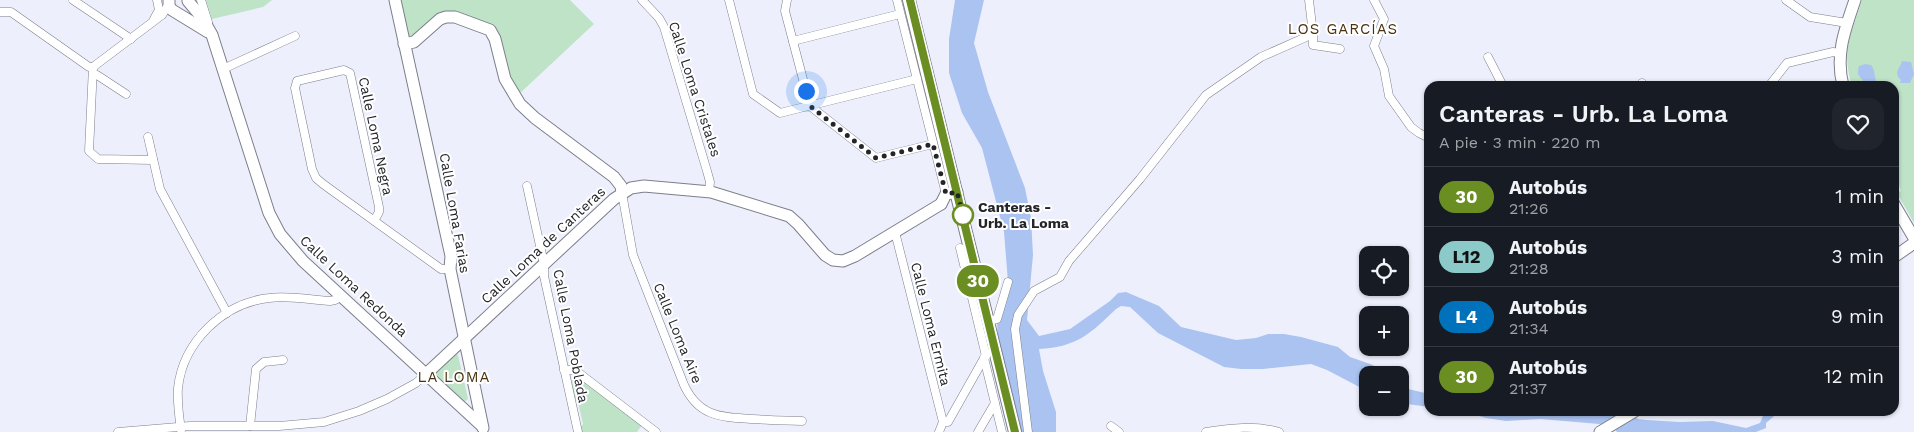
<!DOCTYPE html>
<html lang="es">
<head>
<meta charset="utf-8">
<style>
	body { margin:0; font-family:"Work Sans",sans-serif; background:#20242c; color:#f1f3f6; height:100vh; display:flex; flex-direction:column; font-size:19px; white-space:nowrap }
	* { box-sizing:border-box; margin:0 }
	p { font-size:16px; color:#9ea1a6 }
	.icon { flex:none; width:28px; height:28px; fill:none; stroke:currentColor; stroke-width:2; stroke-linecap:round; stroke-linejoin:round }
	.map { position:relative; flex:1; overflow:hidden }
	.panel { position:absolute; left:1424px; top:81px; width:475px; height:335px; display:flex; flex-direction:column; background:#171b24; border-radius:15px; box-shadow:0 1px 4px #0004 }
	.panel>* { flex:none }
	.badge { padding:0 10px; border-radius:16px; font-size:18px; line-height:32px }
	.tools { position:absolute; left:1359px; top:246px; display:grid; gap:10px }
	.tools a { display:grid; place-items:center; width:50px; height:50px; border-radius:10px; background:#171b24; box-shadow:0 1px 4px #0004; font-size:25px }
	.you { position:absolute; width:25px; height:25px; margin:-12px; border:4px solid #fff; border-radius:50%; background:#1a73e8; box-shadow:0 0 0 8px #1a73e833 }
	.map>.badge { position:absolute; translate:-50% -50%; box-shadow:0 0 0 2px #fff }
	.round { display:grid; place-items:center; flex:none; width:52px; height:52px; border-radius:15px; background:#20242c }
	.headline { display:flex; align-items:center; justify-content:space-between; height:85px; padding:0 15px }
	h1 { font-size:24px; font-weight:600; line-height:38px }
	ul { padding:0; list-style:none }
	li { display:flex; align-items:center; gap:15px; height:60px; padding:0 15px; border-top:1px solid #363941 }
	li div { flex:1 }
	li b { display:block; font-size:19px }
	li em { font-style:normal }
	li .badge { min-width:55px; font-weight:700; text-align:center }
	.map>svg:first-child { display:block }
	.green { fill:#bee3c7 }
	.water { fill:#abc3f0 }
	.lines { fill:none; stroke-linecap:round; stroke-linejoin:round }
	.street-casing { stroke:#7c7f8a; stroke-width:9 }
	.secondary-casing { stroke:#7c7f8a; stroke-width:13 }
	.primary-casing { stroke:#7c7f8a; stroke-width:14 }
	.street { stroke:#fff; stroke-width:8 }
	.secondary { stroke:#fff; stroke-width:11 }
	.primary { stroke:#fff; stroke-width:12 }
	.line-casing { stroke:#fff; stroke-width:11 }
	.line { stroke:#6b8e23; stroke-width:8 }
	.walk { stroke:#242529; stroke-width:5; stroke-dasharray:0 9 }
	.stop-dot { fill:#fff; stroke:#6b8e23; stroke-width:2.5 }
	.labels { text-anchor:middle; stroke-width:4; stroke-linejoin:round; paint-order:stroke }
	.street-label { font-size:14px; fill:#242529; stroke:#fff }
	.stop-label { font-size:14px; font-weight:bold; fill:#242529; stroke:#fff; text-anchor:start }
	.neighbourhood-label { font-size:15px; letter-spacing:1px; fill:#4a320f; stroke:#fff }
</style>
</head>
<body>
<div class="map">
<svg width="1914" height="432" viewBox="0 0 1914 432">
	<rect width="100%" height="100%" fill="#edf0fc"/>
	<g class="green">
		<polygon points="206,0 272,0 263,7 212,19"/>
		<polygon points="400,0 570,0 594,24 518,95 514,91 498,38 456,15 414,38 409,38"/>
		<path d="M1862,0h52v223l-17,-30 4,-2 -2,-6h-5v-99h-42c-11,-37 -1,-51 10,-86z"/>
		<polygon points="456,353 458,355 468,399 464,402 436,376 436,371"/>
		<polygon points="579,377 642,425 637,432 582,432 581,427 583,424 578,402 575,400 571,383 573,379"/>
	</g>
	<g class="water">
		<path d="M955,0h29l-10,43 14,49 37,96 6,30 2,37 -6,65 12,16 31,-7 40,-28 8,-8 8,-1 33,14 22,21 55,13 20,-2 12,-4h16l17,3 37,10 12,10 23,8 9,10h-14l-1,16 -40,-21 -16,-6 -48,5h-22l-17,-2 -66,-34 -28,-26 -9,-1 -5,3c-26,25 -39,38 -77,40l4,22 13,41v20h-37l-21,-84 -1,-29 11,-37 -4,-50 -22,-84 -20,-35 -13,-40v-34z"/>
		<path d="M1902,61l9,1 3,12 -4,9h-10l1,-3c-8,-8 -1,-11 1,-19z"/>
		<path d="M1865,64l6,1c4,4 4,15 6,21h-13v-4c-4,-6 -8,-6 -5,-16z"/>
		<polygon points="1400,387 1429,394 1429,407 1400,403"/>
		<polygon points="1463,411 1627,411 1638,419 1647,420 1679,422 1713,421 1746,428 1760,423 1765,411 1780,411 1766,423 1766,428 1756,432 1617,432 1611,425 1540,419 1506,421 1486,418"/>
	</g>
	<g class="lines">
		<defs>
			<g id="street">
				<polyline points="73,0 131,39"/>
				<polyline points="201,0 208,22"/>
				<polyline points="642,0 659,18 664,27 707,171 710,182 709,192"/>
				<polyline points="729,0 753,94 780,113 917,79"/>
				<polyline points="787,0 785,11 810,106 876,158 933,144"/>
				<polyline points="897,0 946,194"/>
				<polyline points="1374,0 1384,19 1374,46 1384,69 1389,96 1411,127 1419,133 1429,138"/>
				<polyline points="1786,0 1810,17 1847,23"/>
				<polyline points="0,12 11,12 89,67 93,67"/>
				<polyline points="154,19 159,10 157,0"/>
				<polyline points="1313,34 1313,45 1340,49"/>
				<polyline points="793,41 900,14"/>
				<polyline points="1488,57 1503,86"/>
				<polyline points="93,67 89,151 98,159 153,160"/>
				<polyline points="93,67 162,15 169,4"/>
				<polyline points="223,69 295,36"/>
				<polyline points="93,75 97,75 126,94"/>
				<polyline points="1642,86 1642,83"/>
				<polyline points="1769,86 1787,63 1833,52 1839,53"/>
				<polyline points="148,137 160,189 227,313"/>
				<polyline points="527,186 544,264 544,276 578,432"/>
				<path d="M622,193l11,62 51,130c15,32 37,32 68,34 17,1 34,2 50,2"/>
				<polyline points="374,221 379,212 379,207 350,73 344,70 297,81 295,88 312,169 316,178 323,184 441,269 450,269"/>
				<polyline points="895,232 943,422"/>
				<polyline points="960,248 986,356"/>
				<polyline points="988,321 997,319 1008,282"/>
				<polyline points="984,358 1002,432"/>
				<polyline points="564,370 575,370 656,432"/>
				<polyline points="250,426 256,369 264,362 283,360"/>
				<polyline points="1111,426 1119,432"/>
				<path d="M181,430c-2,-14 -4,-28 -3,-42 5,-46 45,-85 91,-90 21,-3 40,2 61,3l5,-1 7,-4"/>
				<polyline points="118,432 190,426 279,426 324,422 359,411 387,399 416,383 426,374"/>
				<polyline points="939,432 943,422 948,422 987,353"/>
				<polyline points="978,432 995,403"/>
				<polyline points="1028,432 1015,329 1018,315 1034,291 1060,277 1069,261 1140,179 1206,95 1261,57 1313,34 1309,0"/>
				<path d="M1206,432c24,-4 49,-7 73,0"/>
			</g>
			<g id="secondary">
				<polyline points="169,0 169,6 172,10 208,32"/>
				<polyline points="395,0 451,256 450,269 483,428"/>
				<polyline points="188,1 203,19 212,35 269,213 280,234 303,261 482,426"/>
				<polyline points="404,44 414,42 440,19 446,17 455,17 490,30 495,39 505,79 520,104 535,118 614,177 621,186 622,193"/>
				<path d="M1843,86c-8,-31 2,-57 12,-86"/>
				<polyline points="941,204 946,194 957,192"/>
				<polyline points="1894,204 1914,238"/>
				<polyline points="1894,257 1914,243"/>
				<polyline points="426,374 614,199 631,188 644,186 711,192 789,216 798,224 825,255 833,260 843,261 855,256 941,204"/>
				<polyline points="1600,432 1635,411"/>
			</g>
			<polyline id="primary" points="909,0 1015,432"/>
		</defs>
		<use href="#street" class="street-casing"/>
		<use href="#secondary" class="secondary-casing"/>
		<use href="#primary" class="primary-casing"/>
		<use href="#street" class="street"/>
		<use href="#secondary" class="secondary"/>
		<use href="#primary" class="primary"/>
	</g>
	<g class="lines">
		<defs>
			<polyline id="line" points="910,0 1015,432"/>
		</defs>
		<use href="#line" class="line-casing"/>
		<use href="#line" class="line"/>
		<polyline class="walk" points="806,91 810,106 876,158 933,144 946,194 957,192 963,215"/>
	</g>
	<circle class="stop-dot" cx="963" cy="215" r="10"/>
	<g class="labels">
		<g class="street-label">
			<text transform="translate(695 89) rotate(72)" y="5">Calle Loma Cristales</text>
			<text transform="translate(376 136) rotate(78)" y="5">Calle Loma Negra</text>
			<text transform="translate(455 213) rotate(80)" y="5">Calle Loma Farias</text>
			<text transform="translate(543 245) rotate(-43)" y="5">Calle Loma de Canteras</text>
			<text transform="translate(354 286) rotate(43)" y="5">Calle Loma Redonda</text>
			<text transform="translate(931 324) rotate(76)" y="5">Calle Loma Ermita</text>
			<text transform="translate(678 333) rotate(68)" y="5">Calle Loma Aire</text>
			<text transform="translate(571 336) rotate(79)" y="5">Calle Loma Poblada</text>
		</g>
		<g class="stop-label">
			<text x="978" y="212">Canteras -<tspan x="978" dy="16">Urb. La Loma</tspan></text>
		</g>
		<g class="neighbourhood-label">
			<text x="1343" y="34">LOS GARCÍAS</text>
			<text x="454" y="382">LA LOMA</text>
		</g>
	</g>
</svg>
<div class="tools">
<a><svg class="icon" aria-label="locate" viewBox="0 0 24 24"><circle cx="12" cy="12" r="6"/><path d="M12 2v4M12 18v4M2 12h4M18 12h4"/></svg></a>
<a>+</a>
<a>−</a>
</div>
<div class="you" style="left:806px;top:91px"></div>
<b class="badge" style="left:978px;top:281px;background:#6b8e23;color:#fff">30</b>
<section class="panel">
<div class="headline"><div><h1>Canteras - Urb. La Loma</h1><p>A pie · 3 min · 220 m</p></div><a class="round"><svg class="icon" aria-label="heart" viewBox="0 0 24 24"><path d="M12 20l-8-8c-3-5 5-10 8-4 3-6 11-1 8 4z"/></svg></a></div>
<ul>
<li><span class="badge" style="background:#6b8e23;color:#fff">30</span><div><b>Autobús</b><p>21:26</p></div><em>1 min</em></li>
<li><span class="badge" style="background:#8cc9c9;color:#111">L12</span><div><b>Autobús</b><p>21:28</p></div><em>3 min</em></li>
<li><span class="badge" style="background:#0072bc;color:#fff">L4</span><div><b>Autobús</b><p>21:34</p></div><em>9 min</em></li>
<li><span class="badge" style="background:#6b8e23;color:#fff">30</span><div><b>Autobús</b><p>21:37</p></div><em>12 min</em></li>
</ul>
</section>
</div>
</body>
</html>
